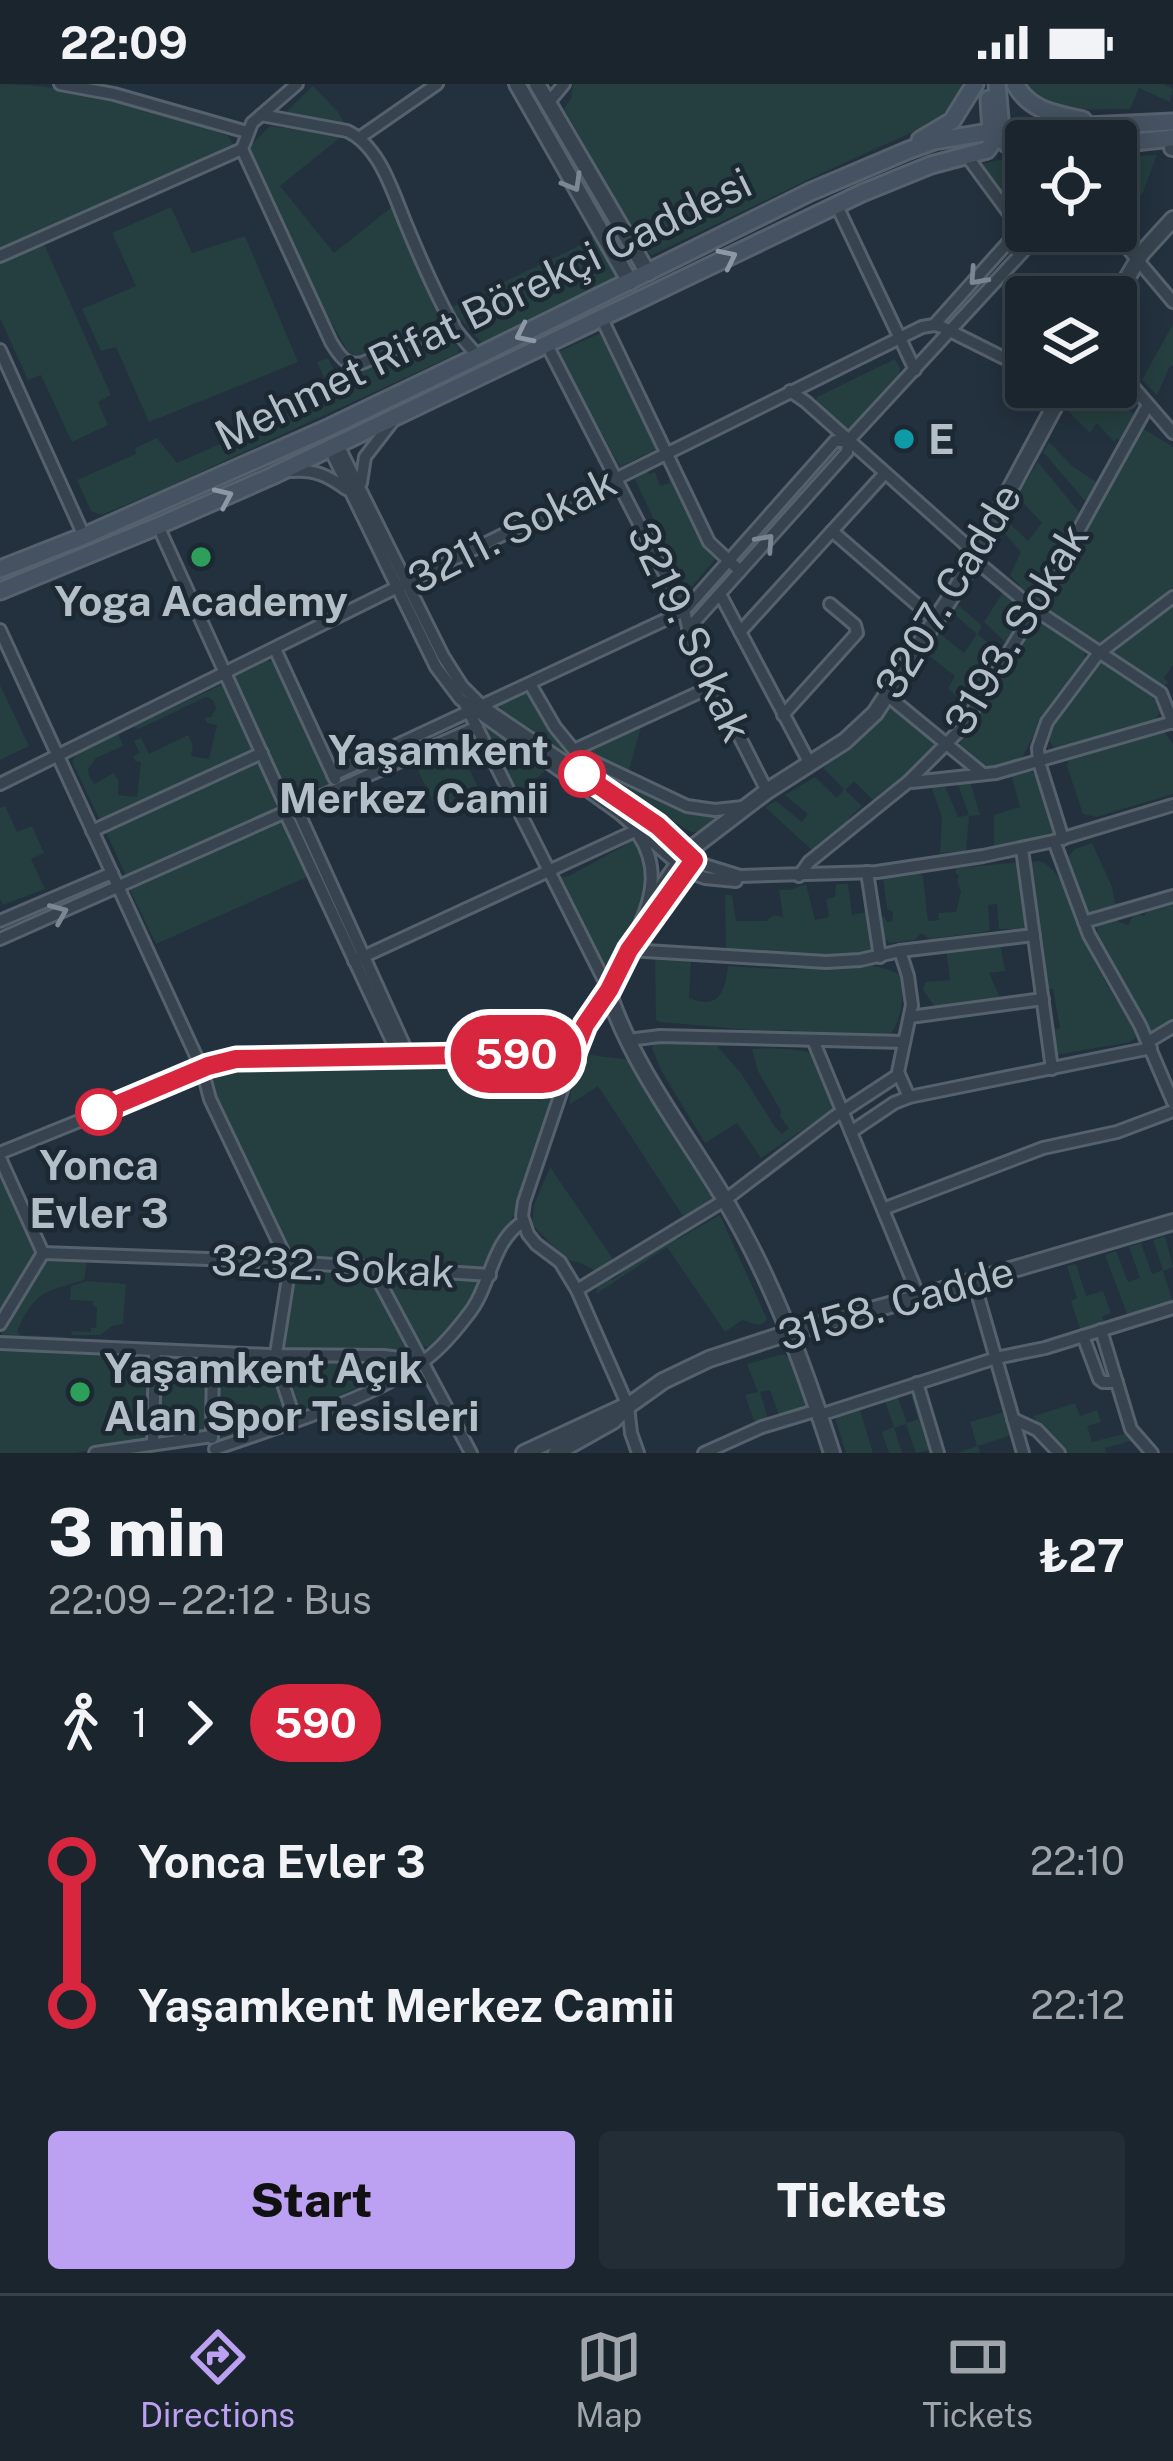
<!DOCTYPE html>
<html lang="en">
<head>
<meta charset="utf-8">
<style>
	body { margin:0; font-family:"Public Sans",sans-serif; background:#232d36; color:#f1f3f6; height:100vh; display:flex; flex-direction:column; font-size:45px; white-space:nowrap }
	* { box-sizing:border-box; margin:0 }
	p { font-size:39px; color:#9fa5aa }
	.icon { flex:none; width:66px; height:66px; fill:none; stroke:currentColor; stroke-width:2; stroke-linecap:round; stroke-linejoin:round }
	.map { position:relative; height:1369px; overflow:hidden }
	.sheet { display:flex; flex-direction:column; background:#1a252e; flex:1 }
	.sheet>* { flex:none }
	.badge { padding:0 24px; border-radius:39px; font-size:42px; line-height:78px }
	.controls { position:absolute; left:1005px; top:36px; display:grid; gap:24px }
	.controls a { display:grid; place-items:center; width:132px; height:132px; border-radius:12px; background:#1a252e; box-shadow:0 6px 30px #0003,0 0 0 3px #38424a; font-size:60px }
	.map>.badge { position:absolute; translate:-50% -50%; box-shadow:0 0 0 6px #fff }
	.legs { display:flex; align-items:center; gap:18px; height:132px; padding:0 48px; font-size:39px }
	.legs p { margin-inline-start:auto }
	.headline { display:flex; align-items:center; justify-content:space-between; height:204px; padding:0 48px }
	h1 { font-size:66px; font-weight:800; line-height:90px }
	.cta { display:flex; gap:24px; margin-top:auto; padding:24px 48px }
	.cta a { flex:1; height:138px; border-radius:12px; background:#bca0f2; color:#111; font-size:48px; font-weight:800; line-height:138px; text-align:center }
	.cta a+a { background:#232d36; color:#f1f3f6 }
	ul { padding:0 48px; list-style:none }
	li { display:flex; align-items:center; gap:42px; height:144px; font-size:45px }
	li i { display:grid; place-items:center; width:18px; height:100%; margin:0 15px; background:currentColor }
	li i::after { content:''; width:30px; height:30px; margin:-15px; border:9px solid; border-radius:50%; background:#1a252e }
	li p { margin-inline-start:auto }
	li:first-child i { background:linear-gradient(#0000 50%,currentColor 0) }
	li:last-child i { background:linear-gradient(currentColor 50%,#0000 0) }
	.status { display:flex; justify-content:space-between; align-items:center; height:84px; padding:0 60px; background:#1a252e; direction:ltr }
	.status svg { height:33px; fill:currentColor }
	.menu { display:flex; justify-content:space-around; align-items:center; height:168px; border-top:3px solid #38424a; background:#1a252e; font-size:33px; color:#9fa5aa }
	.menu a { display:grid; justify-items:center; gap:6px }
	.menu .selected { color:#bca0f2 }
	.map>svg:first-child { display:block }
	.green { fill:#253e3f }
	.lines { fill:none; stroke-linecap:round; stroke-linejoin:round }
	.minor-casing { stroke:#55616c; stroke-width:16 }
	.tertiary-casing { stroke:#55616c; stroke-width:20 }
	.secondary-casing { stroke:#55616c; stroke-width:21 }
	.minor { stroke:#37434e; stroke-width:10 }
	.tertiary { stroke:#37434e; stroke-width:14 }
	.secondary { stroke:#455261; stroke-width:15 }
	.oneway { stroke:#7b8792 }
	.oneway2 { stroke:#8c98a5 }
	.line-1-casing { stroke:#fff; stroke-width:27 }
	.line-1 { stroke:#d7263d; stroke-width:18 }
	.culture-dot { fill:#0f9aa8; stroke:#1c2832; stroke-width:4.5 }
	.leisure-dot { fill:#2e9e5b; stroke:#1c2832; stroke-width:4.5 }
	.stop-1-dot { fill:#fff; stroke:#d7263d; stroke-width:6 }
	.labels { text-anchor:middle; stroke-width:9; stroke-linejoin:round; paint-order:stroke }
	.street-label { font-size:42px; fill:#b3bec9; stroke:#1c2832 }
	.poi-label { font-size:42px; font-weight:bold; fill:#b3bec9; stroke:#1c2832; text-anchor:start }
	.stop-label { font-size:42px; font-weight:bold; fill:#b3bec9; stroke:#1c2832; text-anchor:end }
</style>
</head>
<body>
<div class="status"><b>22:09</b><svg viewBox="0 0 49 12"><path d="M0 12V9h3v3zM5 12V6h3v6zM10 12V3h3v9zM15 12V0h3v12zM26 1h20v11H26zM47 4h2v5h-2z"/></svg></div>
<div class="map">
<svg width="1173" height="1369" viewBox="0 0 1173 1369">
	<rect width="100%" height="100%" fill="#23313e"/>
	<g class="green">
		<path d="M0,0c74,0 150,24 219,49l9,3 5,8 -2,6 -231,101z"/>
		<polygon points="573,0 969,0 946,33 822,89 652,171 644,166 564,25 571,14"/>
		<polygon points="1018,0 1163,0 1173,5 1170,18 1139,4 1130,25 1051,26"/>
		<polygon points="313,2 338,28 345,40 286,28"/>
		<polygon points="270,42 342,52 280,102 334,169 393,122 441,228 436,239 362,275 348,268 313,206 248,69 247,65"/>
		<polygon points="1157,71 1143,108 1116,141 1116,73"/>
		<polygon points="999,76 1026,77 1026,141 1019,137 978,81"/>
		<polygon points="171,123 192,169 245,152 298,278 149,338 116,263 101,267 82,225 136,202 112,149"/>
		<polygon points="594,150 617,189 616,195 482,259 450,224 589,157"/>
		<polygon points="44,160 111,311 98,318 108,341 72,358 41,291 28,296 0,234 0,179"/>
		<polygon points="1173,240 1173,282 1170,282 1157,311 1142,296"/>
		<polygon points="601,249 660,363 620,383 558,268"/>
		<polygon points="445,251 458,263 459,269 155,409 101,431 91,427 77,396 136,370 135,364 157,354 177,379 319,316 318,311 329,304 317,278 328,274 340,297"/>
		<polygon points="895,275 900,284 899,291 854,340 855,345 849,349 816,317 817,313"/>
		<polygon points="1079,303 1091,303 1104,315 1112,307 1137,335 1122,358 1117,354 1114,358 1097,339 1090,349 1066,325"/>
		<polygon points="1144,345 1173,363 1173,506 1097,561 1043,527 1041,517 1139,347"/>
		<polygon points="1049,358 1072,382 1098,399 1088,420 1043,368"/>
		<polygon points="1038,378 1082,432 1035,513 1026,514 1017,506 1020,502 1010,491 1021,468 1000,444 1004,434 1028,457 1042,439 1017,412"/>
		<polygon points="669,381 716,474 684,512 681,504 684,500 635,395 628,397 625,393 646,383 649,390 655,388 660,402 670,399 665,383"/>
		<polygon points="1005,505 1029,527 1009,562 984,538"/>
		<polygon points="1173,518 1173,581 1164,594 1169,599 1159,602 1108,571"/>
		<polygon points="956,519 982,542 978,550 1003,573 969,626 948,604 955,592 927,570 939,549 964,569 977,550 951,527"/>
		<polygon points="1039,534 1084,564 1085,577 1046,628 1022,674 1000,685 985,685 961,664 960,656 1034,536"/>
		<polygon points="267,576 272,578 285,598 332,701 290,722 234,597 237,589"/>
		<path d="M1101,577c21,8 54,26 61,49l-9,12 -12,6 -79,23c-8,-4 -12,-5 -13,-14 -1,-17 40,-63 52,-76z"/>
		<polygon points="0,601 29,662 0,676"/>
		<polygon points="221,601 226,603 254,664 252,669 106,736 99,734 72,678 76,671 118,650 123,662 96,674 88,685 89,692 94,700 114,689 119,697 118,711 137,713 141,678 135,677 133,672 140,669 134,657 141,654 149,670 188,651 193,662 191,672 209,675 217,641 207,639 205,633 211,633 216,624 213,616 206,613 139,645 132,643"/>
		<polygon points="529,606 568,667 561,666 502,628 500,619"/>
		<polygon points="896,624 933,655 938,661 938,667 876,719 854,697 845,706 862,722 849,734 852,740 813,767 765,723 776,717 802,738 808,730 785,711 815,693 837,714 844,705 823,684 865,651 890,625"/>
		<polygon points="642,639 628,690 583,667"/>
		<polygon points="486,641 545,687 515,713 485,643"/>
		<polygon points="1164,648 1173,660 1173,710 1096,733 1083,730 1067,682 1070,674 1076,670"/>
		<polygon points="460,664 479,706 436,725 417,684"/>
		<polygon points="252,679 261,680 280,722 279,726 128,796 105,746"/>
		<polygon points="1028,686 1039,692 1058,750 1051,756 994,764 994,731 1020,723 1011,690"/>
		<polygon points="970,697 980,731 969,732 966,767 940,769 942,733 931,702 944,700 958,733 969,731 957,698"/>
		<polygon points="626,699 679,724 721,732 701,748 691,748 620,706"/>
		<polygon points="5,722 17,748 32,742 44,769 31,775 45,805 3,821 0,815 0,724"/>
		<polygon points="283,735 311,791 156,860 130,806 132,802"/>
		<path d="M632,754c34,44 -2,94 -25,134l-4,-3 -46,-91 12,-2 58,-32z"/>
		<polygon points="1092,759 1112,803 1115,819 1119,819 1121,824 1091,830 1087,828 1068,773 1075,765"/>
		<path d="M1040,777c26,9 38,66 50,91 7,14 15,30 23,43 9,14 18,25 23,42l-6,5 -75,13 -2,-25 7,-2 -7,-39h-5l-17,-120 -1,-7z"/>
		<polygon points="1020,778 1027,845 999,845 997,820 988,821 990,846 984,848 930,855 921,849 915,856 890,859 884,854 878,838 884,832 887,838 892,838 893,828 887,825 883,794 917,787 923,792 928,837 939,836 938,829 956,828 961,808 957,796 959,792 955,788 957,784"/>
		<polygon points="806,800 815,836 829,833 826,815 835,813 836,800 848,800 852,831 867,828 873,866 857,873 726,870 725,811 732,811 736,837 766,837 774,831 783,833 779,806 790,806"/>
		<path d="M1167,818l6,1v120l-20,14 -5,-3c-5,-24 -23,-42 -35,-63 -6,-12 -11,-25 -16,-37v-7l14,-8 17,6 7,-13 9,4 4,-6z"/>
		<polygon points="1000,859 1005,887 989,889 1001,916 936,924 923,906 925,898 950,896 946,864"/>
		<path d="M655,873l36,4 -2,37c30,13 36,-7 39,-32 19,1 38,3 58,3 35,1 82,-13 114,6 5,19 2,47 -12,62l-79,-1 -20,-6 -17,2 -112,-10 -4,-2z"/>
		<path d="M656,956l59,4 26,29 34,54 7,7 7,-6 -9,-11 1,-6 -23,-40 -6,-22c11,-1 52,-1 59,5 4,4 21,44 26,53l-76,51 -24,-35 -32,20 -43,-71 -10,-24z"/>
		<polygon points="582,970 631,976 715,1113 707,1123 683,1132 598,1002 569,1021 574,986"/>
		<path d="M547,978h10l4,10 -40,125 -11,26 -26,43 -6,4 -188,-15 -80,-163c3,-17 10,-19 25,-24z"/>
		<polygon points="550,1083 615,1178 596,1187 578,1178 566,1176 532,1140 534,1121"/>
		<polygon points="0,1084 35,1165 35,1174 0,1232"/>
		<path d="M720,1131l47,104c-8,11 -15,3 -25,1l-17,12 -58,-85 -71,47 2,-10 9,-10 5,6 9,-6 -3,-6 21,-13 3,4 22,-19 14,-1z"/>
		<polygon points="1165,1152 1173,1183 1163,1187 1173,1218 1128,1233 1105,1171 1116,1167 1128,1198 1140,1194 1129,1163 1141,1159 1152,1190 1163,1186 1153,1156"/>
		<path d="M48,1176l39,1 -3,19c-39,12 -49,10 -67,52l4,3 46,2v3l-63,-3 -3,-5z"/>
		<polygon points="1076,1180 1086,1212 1103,1207 1111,1229 1102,1233 1105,1240 1081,1248 1071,1217 1077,1214 1067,1182"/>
		<polygon points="293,1182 370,1190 418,1273 413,1279 299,1329 281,1278 279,1266"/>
		<polygon points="383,1189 480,1198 461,1232 431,1264 423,1262 381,1191"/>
		<polygon points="87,1197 126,1200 123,1240 112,1242 100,1251 71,1251 72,1247 91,1248 91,1244 96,1244 97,1223 93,1222 93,1217 70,1216 71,1202"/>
		<polygon points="0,1264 152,1271 150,1354 76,1369 0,1369"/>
		<polygon points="779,1271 785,1271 791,1276 807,1323 779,1331 770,1306 760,1308 768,1335 755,1339 745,1311 758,1308 747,1280"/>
		<polygon points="163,1272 211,1274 207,1348 160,1353 158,1351"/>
		<path d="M222,1275l49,3 19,54c-21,10 -50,25 -72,22l1,-77z"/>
		<polygon points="897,1311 907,1339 918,1335 911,1311 917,1315 931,1366 916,1369 906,1340 894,1344 902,1369 889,1369 882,1348 894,1343 884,1315"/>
		<polygon points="1075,1319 1080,1332 1097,1326 1101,1338 1087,1342 1092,1358 1128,1349 1134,1356 1105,1364 1107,1369 1064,1369 1036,1339 1034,1332"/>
		<polygon points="859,1323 873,1369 846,1369 834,1330"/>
		<polygon points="1004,1328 1012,1351 978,1362 980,1369 957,1369 977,1362 970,1338"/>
	</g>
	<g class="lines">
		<defs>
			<g id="minor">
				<polyline points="60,0 114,10 247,48"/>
				<polyline points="548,19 564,0"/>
				<path d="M261,31l86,16c33,15 46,62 59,93 14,34 30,71 48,103 7,11 16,20 24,29"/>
				<polyline points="359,54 437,0"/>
				<path d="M242,65l89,193c8,13 15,25 31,21l91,-39"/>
				<polyline points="966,71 1022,147"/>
				<polyline points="837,122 915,286"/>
				<polyline points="1113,147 1173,218"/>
				<polyline points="0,172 242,65 252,39 297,0"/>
				<polyline points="602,235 709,458 740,487"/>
				<polyline points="934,241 1020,145"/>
				<polyline points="547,261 684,527 692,559 767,707"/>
				<polyline points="0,266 84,452"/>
				<polyline points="1116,283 1173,349"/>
				<polyline points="790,307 806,318 964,459 982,482 1034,525 1161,609 1173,639"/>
				<polyline points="338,361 443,572 462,602 482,622 658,741 698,779 740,792 877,788 983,772 1054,757 1173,721"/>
				<polyline points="330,365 436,583 460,615 619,729 686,787 705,794 736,797"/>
				<path d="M292,387c22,-2 37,5 54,18"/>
				<polyline points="361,399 365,373 392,338"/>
				<polyline points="158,442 288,727"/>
				<polyline points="832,447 936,537"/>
				<polyline points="720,510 810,680"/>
				<polyline points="688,545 847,368 848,357 1042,147"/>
				<polyline points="0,546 202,985 210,1015 288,1178 288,1194 275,1276 295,1336"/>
				<polyline points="740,548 885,389"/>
				<polyline points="275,565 335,695"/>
				<polyline points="530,600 555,643 577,670 687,722 715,726 743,723"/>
				<polyline points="888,612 983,690"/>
				<polyline points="465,620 609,906 581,950 524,1118 522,1132 528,1150 536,1160 560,1178 577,1206 628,1322 631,1349 638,1369"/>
				<polyline points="783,631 857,549 855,541 830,520"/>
				<polyline points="574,666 713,602"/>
				<polyline points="333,691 684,527 835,357 848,357"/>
				<polyline points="912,698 996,689 1173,638"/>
				<polyline points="0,700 922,243 934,241 942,243 1026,285"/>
				<polyline points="296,723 409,972"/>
				<polyline points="285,728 399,972"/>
				<polyline points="92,747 262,669"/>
				<path d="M638,750c20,30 16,59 2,90"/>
				<polyline points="1063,755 1039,678 1038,664 1047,638 1098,570 1173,513"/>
				<polyline points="1054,757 1089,851 1140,941 1173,1018"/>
				<polyline points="1022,765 1052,985"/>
				<polyline points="867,788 880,873"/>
				<polyline points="799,792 809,778 908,698 962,644 1031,532 1148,321"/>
				<polyline points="653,813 680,774"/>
				<polyline points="0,837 112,789"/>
				<polyline points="1084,838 1173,812"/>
				<polyline points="0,855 477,643"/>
				<polyline points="631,863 629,866 826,878 860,876 900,867 1034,851"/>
				<polyline points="900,867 908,892 912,921 898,988 909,1013"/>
				<polyline points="354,877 635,747"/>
				<polyline points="910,933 1043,915"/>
				<polyline points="628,956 660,952 904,958"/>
				<polyline points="813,956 919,1213"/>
				<polyline points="1148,958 1173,943"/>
				<polyline points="851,1048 894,1019 909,1013 1151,964"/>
				<polyline points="0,1069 230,976 574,969"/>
				<polyline points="0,1074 43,1169"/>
				<polyline points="883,1125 1043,1064 1117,1048 1173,1027"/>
				<polyline points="372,1184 471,1369"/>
				<polyline points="974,1198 1023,1369"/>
				<polyline points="577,1206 725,1116 834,1033 898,991"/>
				<polyline points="0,1240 43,1169 288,1178 490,1191"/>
				<polyline points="1101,1246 1131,1345 1152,1369"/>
				<polyline points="1083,1252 1099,1295 1103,1298 1117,1298"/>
				<polyline points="0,1259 269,1271 384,1272 424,1277"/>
				<polyline points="917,1299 938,1369"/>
				<polyline points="820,1331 996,1274 1045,1264 1173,1224"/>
				<polyline points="1013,1335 1037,1346 1059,1369"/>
				<polyline points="212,1354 213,1269"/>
				<polyline points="153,1359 155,1267"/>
				<path d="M215,1365c65,-23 149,-47 206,-86 18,-12 33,-30 46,-47 24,-28 24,-75 56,-94"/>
				<polyline points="95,1369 212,1352"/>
				<polyline points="704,1369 762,1343 818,1326"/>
			</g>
			<g id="tertiary">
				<polyline points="517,0 630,198"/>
				<polyline points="537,0 648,189"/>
				<polyline points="1172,64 1173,64"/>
				<polyline points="1116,213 1142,169 1173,135"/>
				<polyline points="687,768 767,707 845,657 875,629 958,502 1065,303"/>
				<path d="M694,775l-42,56 -23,35 -20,40 2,10c26,73 75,134 114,200 48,81 78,164 107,253"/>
				<polyline points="524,1369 623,1323"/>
				<polyline points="556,1369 613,1337 628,1322 663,1297 709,1275 791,1248 919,1213 1173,1138"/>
			</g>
			<g id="secondary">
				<path d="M1015,0c15,27 40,30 68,36"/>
				<polyline points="989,15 991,48 1008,61 1026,63"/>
				<polyline points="920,56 952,37 975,0"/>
				<polyline points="1116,60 1173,54"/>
				<polyline points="0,485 84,452 330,343 478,272 810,108 909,66 934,57 1001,46 1173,38"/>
				<polyline points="0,507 158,442 272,392 862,109 931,81 987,66 1001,46 997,0"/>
			</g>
		</defs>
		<use href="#minor" class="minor-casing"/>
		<use href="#tertiary" class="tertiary-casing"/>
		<use href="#secondary" class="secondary-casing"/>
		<use href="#minor" class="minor"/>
		<use href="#tertiary" class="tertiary"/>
		<use href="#secondary" class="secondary"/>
	</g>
	<defs><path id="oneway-chevron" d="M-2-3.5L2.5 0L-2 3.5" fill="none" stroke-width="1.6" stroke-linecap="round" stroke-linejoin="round" transform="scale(3)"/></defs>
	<g class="oneway">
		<use href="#oneway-chevron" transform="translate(573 99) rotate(60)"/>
		<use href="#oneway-chevron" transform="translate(977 193) rotate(132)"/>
		<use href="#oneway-chevron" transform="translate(766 458) rotate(-48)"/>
		<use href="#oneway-chevron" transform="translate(59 829) rotate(-23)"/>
	</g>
	<g class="oneway2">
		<use href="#oneway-chevron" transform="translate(728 174) rotate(-26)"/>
		<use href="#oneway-chevron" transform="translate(524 250) rotate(154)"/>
		<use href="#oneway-chevron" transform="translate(224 413) rotate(-24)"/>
	</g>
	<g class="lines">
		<defs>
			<polyline id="line-1" points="99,1028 208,982 236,975 574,969 585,941 609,906 629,866 694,776 658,742 582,690"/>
		</defs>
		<use href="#line-1" class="line-1-casing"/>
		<use href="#line-1" class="line-1"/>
	</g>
	<circle class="culture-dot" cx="904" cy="355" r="12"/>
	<g class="leisure-dot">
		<circle cx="201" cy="473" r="12"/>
		<circle cx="80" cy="1308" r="12"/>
	</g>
	<g class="stop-1-dot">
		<circle cx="582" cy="690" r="21"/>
		<circle cx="99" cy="1028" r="21"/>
	</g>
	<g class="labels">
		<g class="street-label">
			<text transform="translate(483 225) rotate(-26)" y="15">Mehmet Rifat Börekçi Caddesi</text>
			<text transform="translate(512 446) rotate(-27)" y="15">3211. Sokak</text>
			<text transform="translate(948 507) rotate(-59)" y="15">3207. Cadde</text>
			<text transform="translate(1016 545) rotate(-59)" y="15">3193. Sokak</text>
			<text transform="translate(690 548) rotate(65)" y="15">3219. Sokak</text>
			<text transform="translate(333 1182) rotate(3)" y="15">3232. Sokak</text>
			<text transform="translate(896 1219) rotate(-16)" y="15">3158. Cadde</text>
		</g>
		<g class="poi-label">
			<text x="928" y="370">E</text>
			<text x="201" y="532" text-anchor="middle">Yoga Academy</text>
			<text x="104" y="1299">Yaşamkent Açık<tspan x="104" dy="48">Alan Spor Tesisleri</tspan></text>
		</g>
		<g class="stop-label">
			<text x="549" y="681">Yaşamkent<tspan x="549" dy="48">Merkez Camii</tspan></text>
			<text x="99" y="1096" text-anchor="middle">Yonca<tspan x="99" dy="48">Evler 3</tspan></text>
		</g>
	</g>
</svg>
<div class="controls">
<a><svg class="icon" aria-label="locate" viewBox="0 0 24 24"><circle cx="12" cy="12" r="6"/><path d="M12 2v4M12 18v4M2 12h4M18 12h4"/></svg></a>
<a><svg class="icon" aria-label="layers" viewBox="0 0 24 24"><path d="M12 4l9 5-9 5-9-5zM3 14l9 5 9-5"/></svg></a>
</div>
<b class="badge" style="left:516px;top:970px;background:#d7263d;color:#fff">590</b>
</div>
<section class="sheet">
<div class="headline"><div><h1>3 min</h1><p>22:09 – 22:12 · Bus</p></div><b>₺27</b></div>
<div class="legs"><svg class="icon" aria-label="walk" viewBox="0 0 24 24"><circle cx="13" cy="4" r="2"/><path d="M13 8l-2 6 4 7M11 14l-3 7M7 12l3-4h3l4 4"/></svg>1<svg class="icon" aria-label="forward" viewBox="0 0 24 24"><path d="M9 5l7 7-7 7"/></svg><b class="badge" style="background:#d7263d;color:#fff">590</b></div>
<ul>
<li><i style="color:#d7263d"></i><b>Yonca Evler 3</b><p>22:10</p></li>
<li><i style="color:#d7263d"></i><b>Yaşamkent Merkez Camii</b><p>22:12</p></li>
</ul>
<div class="cta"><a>Start</a><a>Tickets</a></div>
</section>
<nav class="menu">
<a class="selected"><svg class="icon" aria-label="directions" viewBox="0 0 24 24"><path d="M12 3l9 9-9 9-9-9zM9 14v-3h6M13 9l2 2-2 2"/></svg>Directions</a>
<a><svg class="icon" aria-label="map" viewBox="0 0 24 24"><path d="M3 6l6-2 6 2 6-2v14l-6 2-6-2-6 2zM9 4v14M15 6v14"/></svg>Map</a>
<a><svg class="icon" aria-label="tickets" viewBox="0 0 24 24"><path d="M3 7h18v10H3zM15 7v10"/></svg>Tickets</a>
</nav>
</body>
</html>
